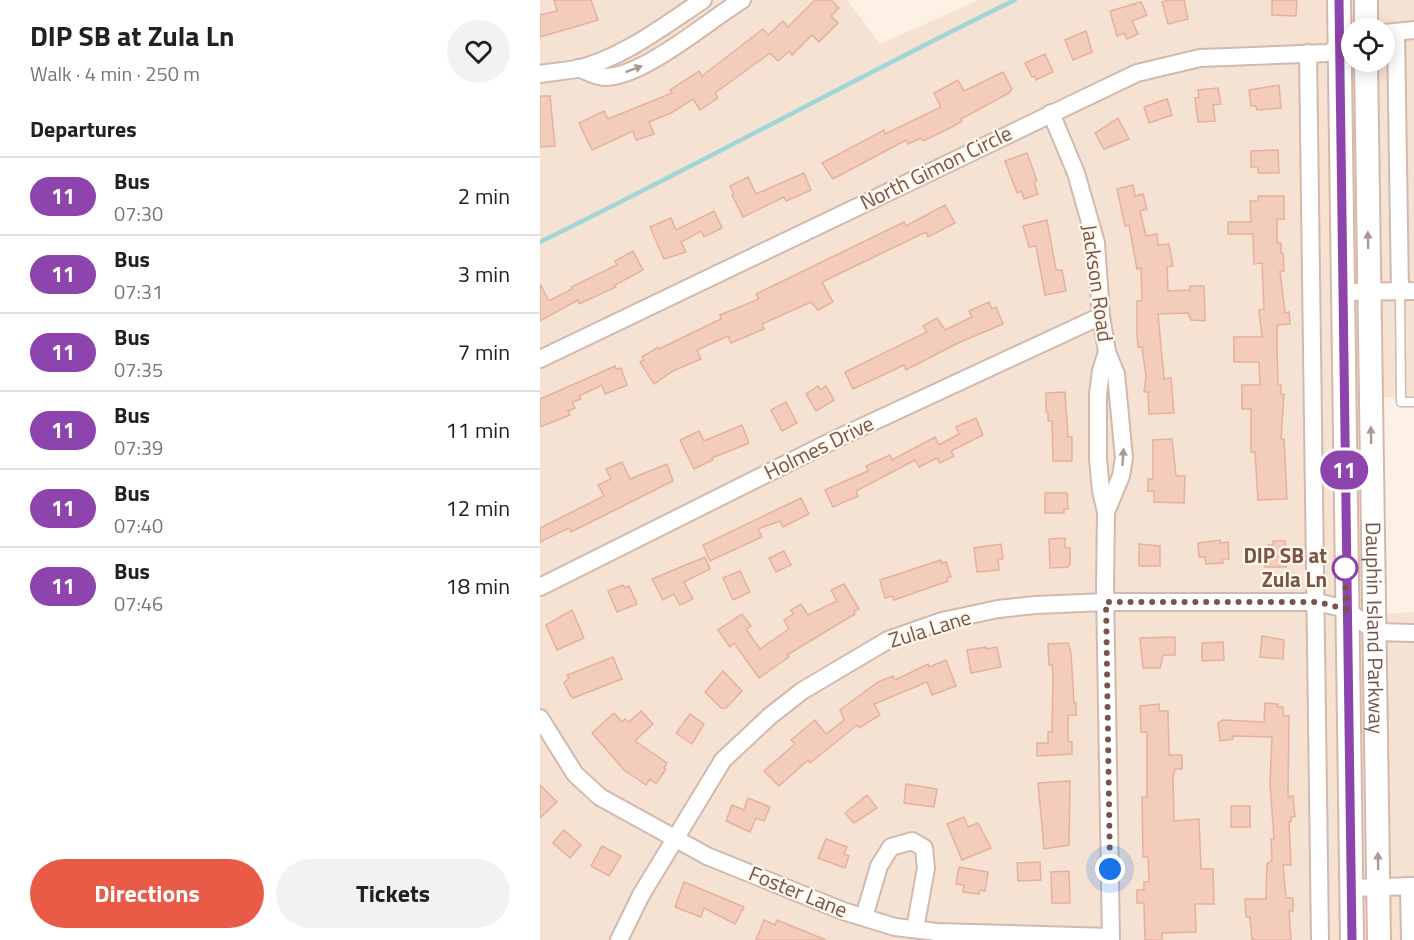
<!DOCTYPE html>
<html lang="en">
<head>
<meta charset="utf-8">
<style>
	body { margin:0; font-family:"Titillium Web",sans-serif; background:#f2f2f2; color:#202124; height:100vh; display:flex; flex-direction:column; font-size:22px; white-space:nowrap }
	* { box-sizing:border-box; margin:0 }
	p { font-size:20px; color:#757577 }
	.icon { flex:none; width:33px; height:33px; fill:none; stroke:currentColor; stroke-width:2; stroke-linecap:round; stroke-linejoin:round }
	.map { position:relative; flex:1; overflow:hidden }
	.drawer { display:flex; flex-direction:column; background:#fff; width:540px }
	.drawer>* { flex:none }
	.badge { padding:0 12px; border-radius:20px; font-size:21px; line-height:39px }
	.tools { position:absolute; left:801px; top:18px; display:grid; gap:12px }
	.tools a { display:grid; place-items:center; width:54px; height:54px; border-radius:50%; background:#fff; box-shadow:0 3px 15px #0003; font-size:30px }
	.you { position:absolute; width:30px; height:30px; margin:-15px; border:4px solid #fff; border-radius:50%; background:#1a73e8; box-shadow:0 0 0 9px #1a73e833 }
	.map>.badge { position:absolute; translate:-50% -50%; box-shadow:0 0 0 3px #fff }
	h2 { padding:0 30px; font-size:22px; line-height:54px }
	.round { display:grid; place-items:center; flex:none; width:63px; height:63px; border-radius:32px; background:#f2f2f2 }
	.headline { display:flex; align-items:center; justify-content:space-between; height:102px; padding:0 30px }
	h1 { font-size:28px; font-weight:700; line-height:45px }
	.button { display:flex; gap:12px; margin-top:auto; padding:12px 30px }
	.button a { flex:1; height:69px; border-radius:36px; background:#ea5b47; color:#fff; font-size:24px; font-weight:700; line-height:69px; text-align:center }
	.button a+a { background:#f2f2f2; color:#202124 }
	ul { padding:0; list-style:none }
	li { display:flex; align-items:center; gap:18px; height:78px; padding:0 30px; border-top:2px solid #e0e0e0 }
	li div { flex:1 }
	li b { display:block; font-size:22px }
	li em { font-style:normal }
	li .badge { min-width:66px; font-weight:700; text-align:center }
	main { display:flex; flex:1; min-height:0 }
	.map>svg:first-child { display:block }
	.residential { fill:#f5e2d3; fill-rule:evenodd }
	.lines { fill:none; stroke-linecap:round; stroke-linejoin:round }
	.stream { stroke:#9fd6d9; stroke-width:4.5 }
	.building { fill:#f3ccbc; stroke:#e6b19c; stroke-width:1.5 }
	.service-casing { stroke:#d1baad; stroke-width:11 }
	.minor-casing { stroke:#d1baad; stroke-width:20 }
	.secondary-casing { stroke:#d4b9ab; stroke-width:26 }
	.service { stroke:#fff; stroke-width:8 }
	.minor { stroke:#fff; stroke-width:16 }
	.secondary { stroke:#fff; stroke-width:22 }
	.oneway { fill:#ad9992 }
	.line-casing { stroke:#fff; stroke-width:14 }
	.line { stroke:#8e44ad; stroke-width:9 }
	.walk { stroke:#775549; stroke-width:6; stroke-dasharray:0 10.8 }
	.stop-dot { fill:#fff; stroke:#8e44ad; stroke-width:3 }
	.labels { text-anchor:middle; stroke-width:4.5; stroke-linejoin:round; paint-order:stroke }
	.street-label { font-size:21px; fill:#775549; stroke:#fff6ec }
	.stop-label { font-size:21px; font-weight:bold; fill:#775549; stroke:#fff6ec; text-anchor:end }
</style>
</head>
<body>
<main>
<section class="drawer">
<div class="headline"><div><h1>DIP SB at Zula Ln</h1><p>Walk · 4 min · 250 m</p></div><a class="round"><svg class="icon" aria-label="heart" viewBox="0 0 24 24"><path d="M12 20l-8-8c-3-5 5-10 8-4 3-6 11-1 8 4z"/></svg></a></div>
<h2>Departures</h2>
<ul>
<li><span class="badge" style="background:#8e44ad;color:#fff">11</span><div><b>Bus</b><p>07:30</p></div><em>2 min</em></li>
<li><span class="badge" style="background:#8e44ad;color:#fff">11</span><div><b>Bus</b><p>07:31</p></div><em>3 min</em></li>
<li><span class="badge" style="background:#8e44ad;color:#fff">11</span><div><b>Bus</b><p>07:35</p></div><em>7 min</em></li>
<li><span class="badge" style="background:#8e44ad;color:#fff">11</span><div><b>Bus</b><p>07:39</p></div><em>11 min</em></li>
<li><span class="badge" style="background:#8e44ad;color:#fff">11</span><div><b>Bus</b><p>07:40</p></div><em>12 min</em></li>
<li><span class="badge" style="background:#8e44ad;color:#fff">11</span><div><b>Bus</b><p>07:46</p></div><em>18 min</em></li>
</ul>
<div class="button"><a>Directions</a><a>Tickets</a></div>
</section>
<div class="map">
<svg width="874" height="940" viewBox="0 0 874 940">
	<rect width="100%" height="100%" fill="#fdf1e5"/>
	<path class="residential" d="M0,0h307l33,44 99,-44h435v397h-34l4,217 30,-2v328h-874zM812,28h32v34h-32z"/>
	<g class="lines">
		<path class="stream" d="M0,242c160,-78 315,-164 475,-242"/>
	</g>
	<g class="building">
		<polygon points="14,0 51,0 58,20 0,37 0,15 17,11"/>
		<polygon points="275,0 291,0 299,8 291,16 298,23 279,42 272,35 252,55 249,51 238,61 230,53 175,93 178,98 160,110 153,99 131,113 109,122 114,134 96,140 93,131 52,150 39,123 64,111 68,119 132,93 130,90 159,71 162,76 223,29 228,35 243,21 248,27"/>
		<polygon points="629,0 644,0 648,19 628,24 622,2"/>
		<polygon points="732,0 757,0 756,16 732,15"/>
		<polygon points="601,2 607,15 592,21 598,34 587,39 584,33 577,36 570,11"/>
		<polygon points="546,31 552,52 533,60 525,40"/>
		<polygon points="505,54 513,72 496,80 495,76 492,77 485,63"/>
		<polygon points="463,72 472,89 469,93 421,119 422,121 412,127 383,141 381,138 368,144 366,140 293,179 282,163 344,130 345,134 401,107 394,93 418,80 424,91"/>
		<polygon points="739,85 741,108 717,110 716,106 711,106 709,90"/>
		<polygon points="678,88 681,104 673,105 675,121 658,122 655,98 659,97 658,90"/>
		<polygon points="0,96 10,96 15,146 0,147"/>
		<polygon points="627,99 632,115 609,123 604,107"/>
		<polygon points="578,118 589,139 564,149 555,133"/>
		<polygon points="738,150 739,173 718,173 718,167 711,167 711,151"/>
		<polygon points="487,153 497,181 494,183 498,194 484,199 481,191 477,193 465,161"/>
		<polygon points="264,173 271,190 246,201 244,197 203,217 192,195 194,194 190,186 208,177 216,194"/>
		<polygon points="593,185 595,196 603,194 607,209 600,211 606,236 617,234 618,245 629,244 633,266 627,267 628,291 650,290 650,286 664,286 665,321 651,320 648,313 618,314 624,379 631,378 634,413 609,414 608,392 604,392 606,377 602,347 598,347 597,335 597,301 602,301 601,268 597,269 589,225 585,226 577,189"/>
		<polygon points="718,196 744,196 744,219 737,219 737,243 741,243 741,253 743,253 744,271 740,271 745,313 749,312 750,324 737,325 737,350 738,385 741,385 741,394 744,394 741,439 744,439 747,499 718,500 715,452 711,452 711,409 702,409 702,385 720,385 719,362 694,362 694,337 722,337 719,310 724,309 722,263 714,264 713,234 688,234 688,222 711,222 710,201 718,201"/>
		<polygon points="405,205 415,223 388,237 386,232 282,282 293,302 278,310 271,302 222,324 224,329 191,343 188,336 157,350 161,359 133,371 114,384 100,362 104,360 102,357 118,347 119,349 181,319 180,315 219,299 216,294 364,222 366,226"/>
		<polygon points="174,211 182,228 164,237 161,231 141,242 146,252 124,259 110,227 131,218 136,230"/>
		<polygon points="507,220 516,270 522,270 526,291 505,295 496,246 489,247 483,226"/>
		<polygon points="93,251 103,270 75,285 76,287 39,304 38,300 0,321 0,284 9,301 32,289 31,287 77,265 75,261"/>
		<polygon points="449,302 452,309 456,307 463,324 418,343 366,370 364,365 313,389 305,372 387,332 383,326 397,318 405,330 432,317 429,311"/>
		<polygon points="75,366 76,369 81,368 87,385 65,394 62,385 39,396 41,399 32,402 35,408 28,411 30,415 0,427 0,399"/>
		<polygon points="278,386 281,390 286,386 294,400 276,411 266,394"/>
		<polygon points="525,392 528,437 532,437 532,461 513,461 512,421 508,421 508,412 506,412 506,393"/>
		<polygon points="246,402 257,423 242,431 231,410"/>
		<polygon points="436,418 443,435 411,451 414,456 400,463 397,458 379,467 375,460 316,491 318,496 293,507 285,490 328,471 326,466 350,455 352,460 395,437 399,445 419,434 416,427"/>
		<polygon points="202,425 209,443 172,458 173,460 154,469 140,440 159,431 164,441"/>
		<polygon points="632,439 636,476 645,476 644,503 614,502 614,491 608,491 608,479 613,479 613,440"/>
		<polygon points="82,462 90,479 127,464 133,481 31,532 29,528 0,542 0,528 64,496 58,485 71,479 66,469"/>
		<polygon points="505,493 527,493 528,509 524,509 524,513 505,513"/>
		<polygon points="261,498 269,514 243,527 240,521 218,529 222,537 170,561 163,545"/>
		<polygon points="525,538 525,547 530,548 530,564 528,567 510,568 509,539"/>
		<polygon points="680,540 680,543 688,542 689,559 682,559 683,563 666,564 665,557 659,557 658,543"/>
		<polygon points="733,541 745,541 746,567 725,567 725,551 728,551 728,545 733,545"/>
		<polygon points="461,544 463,559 458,560 459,570 437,572 434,548"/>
		<polygon points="599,544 620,546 620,566 599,566"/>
		<polygon points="244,551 251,565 236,572 229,558"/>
		<polygon points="165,557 170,569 144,582 153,599 140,605 134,594 123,600 112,579"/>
		<polygon points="401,560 402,563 406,562 411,577 407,578 408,581 354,600 352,596 345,598 340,580"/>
		<polygon points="200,571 210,592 193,600 183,578"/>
		<polygon points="304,584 319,609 314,611 315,614 247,655 249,657 219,678 194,643 190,647 178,630 202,614 211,626 206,629 220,649 249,629 244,620 253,614 251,610 261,604 268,615 297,601 291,590"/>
		<polygon points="83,585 85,588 89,586 97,604 77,612 68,591"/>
		<polygon points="32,610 44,638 17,650 6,625"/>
		<polygon points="722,636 744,640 743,659 720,657"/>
		<polygon points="635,637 635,655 623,655 620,668 603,668 600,638"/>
		<polygon points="683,642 684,660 662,661 662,643"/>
		<polygon points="528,643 531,653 534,703 536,703 536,715 528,715 528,742 532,742 532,754 497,756 497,743 508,743 508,732 512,732 513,673 512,665 509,665 508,644"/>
		<polygon points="446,647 446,649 457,647 461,667 431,673 427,650"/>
		<polygon points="73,657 82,679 33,698 30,695 24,683 29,678 27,675"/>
		<polygon points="406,660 416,686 392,695 387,682 334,704 340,715 319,728 317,725 270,763 268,760 239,786 224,771 255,744 251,740 275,720 286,734 304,720 300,710 338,682 353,676 355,680 388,664 389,667"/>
		<polygon points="183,671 202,691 186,708 181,708 165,692"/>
		<polygon points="725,703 738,704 737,707 743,707 743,716 749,716 748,797 753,796 755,817 751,817 751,822 749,822 751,865 743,865 746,898 753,898 753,911 749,911 751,940 712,940 710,917 706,917 705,899 726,899 727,864 732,860 731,839 734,839 730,783 732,737 693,736 693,739 680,741 678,723 683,720 724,722"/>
		<polygon points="619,704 619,711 628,711 629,755 642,755 642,769 635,769 633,777 634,821 659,819 661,869 673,869 674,904 655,904 656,932 622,933 622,940 605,940 604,903 597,903 597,890 604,890 604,882 609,882 608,857 603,857 602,797 607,797 607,732 601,732 600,706"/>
		<polygon points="101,711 113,724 95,741 127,763 124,768 126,769 116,784 110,779 106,785 84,770 52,733 74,713 82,722 85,719 89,722"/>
		<polygon points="150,714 164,724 152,744 136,733"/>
		<polygon points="530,781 529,845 504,849 498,783"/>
		<polygon points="366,784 397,789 394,807 364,803"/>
		<polygon points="0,785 17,802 0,818"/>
		<polygon points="327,795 337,808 314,823 305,813"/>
		<polygon points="208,798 230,807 224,821 216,818 210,832 186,821 192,805 204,810"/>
		<rect x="691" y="806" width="19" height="21"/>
		<polygon points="424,817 428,827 438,823 451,848 422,860 407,824"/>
		<polygon points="24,830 41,845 30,858 13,843"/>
		<polygon points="286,839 307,847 304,854 309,856 305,868 278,858"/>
		<polygon points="62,846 81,856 69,876 51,866"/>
		<polygon points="500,862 501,880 478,881 477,863"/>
		<polygon points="419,867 448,872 445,891 440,890 439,894 423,892 424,885 416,884"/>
		<polygon points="529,871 530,903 512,903 511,872"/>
		<polygon points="144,882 204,907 195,924 164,908 161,917 135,907"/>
		<polygon points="224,920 235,925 237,920 286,940 216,940"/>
	</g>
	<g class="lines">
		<defs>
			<polyline id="service" points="860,292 861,402 874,402"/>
			<g id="minor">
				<polyline points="856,32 860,292"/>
				<polyline points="845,33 874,30"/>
				<polyline points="768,53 780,940"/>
				<path d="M38,68c8,3 19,9 27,9 38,0 103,-56 137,-77"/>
				<path d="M0,74c12,-2 25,-3 37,-5 46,-11 88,-44 126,-69"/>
				<polyline points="511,113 536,173 556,243 561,316 567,352 576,374 584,458 581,476 566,512"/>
				<polyline points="803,292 874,291"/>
				<polyline points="567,352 561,371 558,394 558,459 561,491 566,512 565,589 571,940"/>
				<polyline points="0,359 597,73 660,58 787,53 812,44"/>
				<polyline points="0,587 296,439 561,316"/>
				<polyline points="0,718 35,774 60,797 167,856 303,911 355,927 397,932 571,937"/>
				<polyline points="869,886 870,940"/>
				<polyline points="811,888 874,886"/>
				<polyline points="324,917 339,866 351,847 372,841 384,848 386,868 375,929"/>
				<polyline points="79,940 101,895 183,760 230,716 262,691 348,640 402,621 458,609 495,605 566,602 777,602 806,609 835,632 874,633"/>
			</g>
			<g id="secondary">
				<polyline points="799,0 812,940"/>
				<polyline points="826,0 826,28"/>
				<path id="s1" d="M826,62l13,878"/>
			</g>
		</defs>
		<use href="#service" class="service-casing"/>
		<use href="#minor" class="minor-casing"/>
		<use href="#secondary" class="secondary-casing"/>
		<use href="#service" class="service"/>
		<use href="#minor" class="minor"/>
		<use href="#secondary" class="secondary"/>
	</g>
	<defs><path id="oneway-solid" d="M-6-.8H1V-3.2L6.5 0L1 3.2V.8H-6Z" transform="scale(1.5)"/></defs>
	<g class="oneway">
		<use href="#oneway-solid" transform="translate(94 69) rotate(-21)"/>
		<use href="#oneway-solid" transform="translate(828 240) rotate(-91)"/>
		<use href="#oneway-solid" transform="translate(831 435) rotate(-91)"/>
		<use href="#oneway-solid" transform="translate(583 457) rotate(-86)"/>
		<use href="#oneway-solid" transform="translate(838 861) rotate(-91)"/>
	</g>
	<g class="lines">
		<defs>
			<polyline id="line" points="799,0 812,940"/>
		</defs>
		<use href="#line" class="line-casing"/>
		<use href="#line" class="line"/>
		<polyline class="walk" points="570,869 566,602 777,602 806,609 805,561 805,568"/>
	</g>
	<circle class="stop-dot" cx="805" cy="568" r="12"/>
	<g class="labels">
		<g class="street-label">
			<text transform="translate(396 168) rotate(-26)" y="7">North Gimon Circle</text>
			<text transform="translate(557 283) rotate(82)" y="7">Jackson Road</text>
			<text transform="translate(279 448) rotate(-26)" y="7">Holmes Drive</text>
			<text dy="7" stroke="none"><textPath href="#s1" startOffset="566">Dauphin Island Parkway</textPath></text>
			<text transform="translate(390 629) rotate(-17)" y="7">Zula Lane</text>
			<text transform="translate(258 892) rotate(22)" y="7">Foster Lane</text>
		</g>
		<g class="stop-label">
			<text x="787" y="563">DIP SB at<tspan x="787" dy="24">Zula Ln</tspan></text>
		</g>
	</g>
</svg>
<div class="tools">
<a><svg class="icon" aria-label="locate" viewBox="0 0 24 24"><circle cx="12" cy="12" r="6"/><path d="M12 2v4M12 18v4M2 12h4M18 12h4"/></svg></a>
</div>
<div class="you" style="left:570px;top:869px"></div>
<b class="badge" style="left:804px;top:470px;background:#8e44ad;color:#fff">11</b>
</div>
</main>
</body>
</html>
